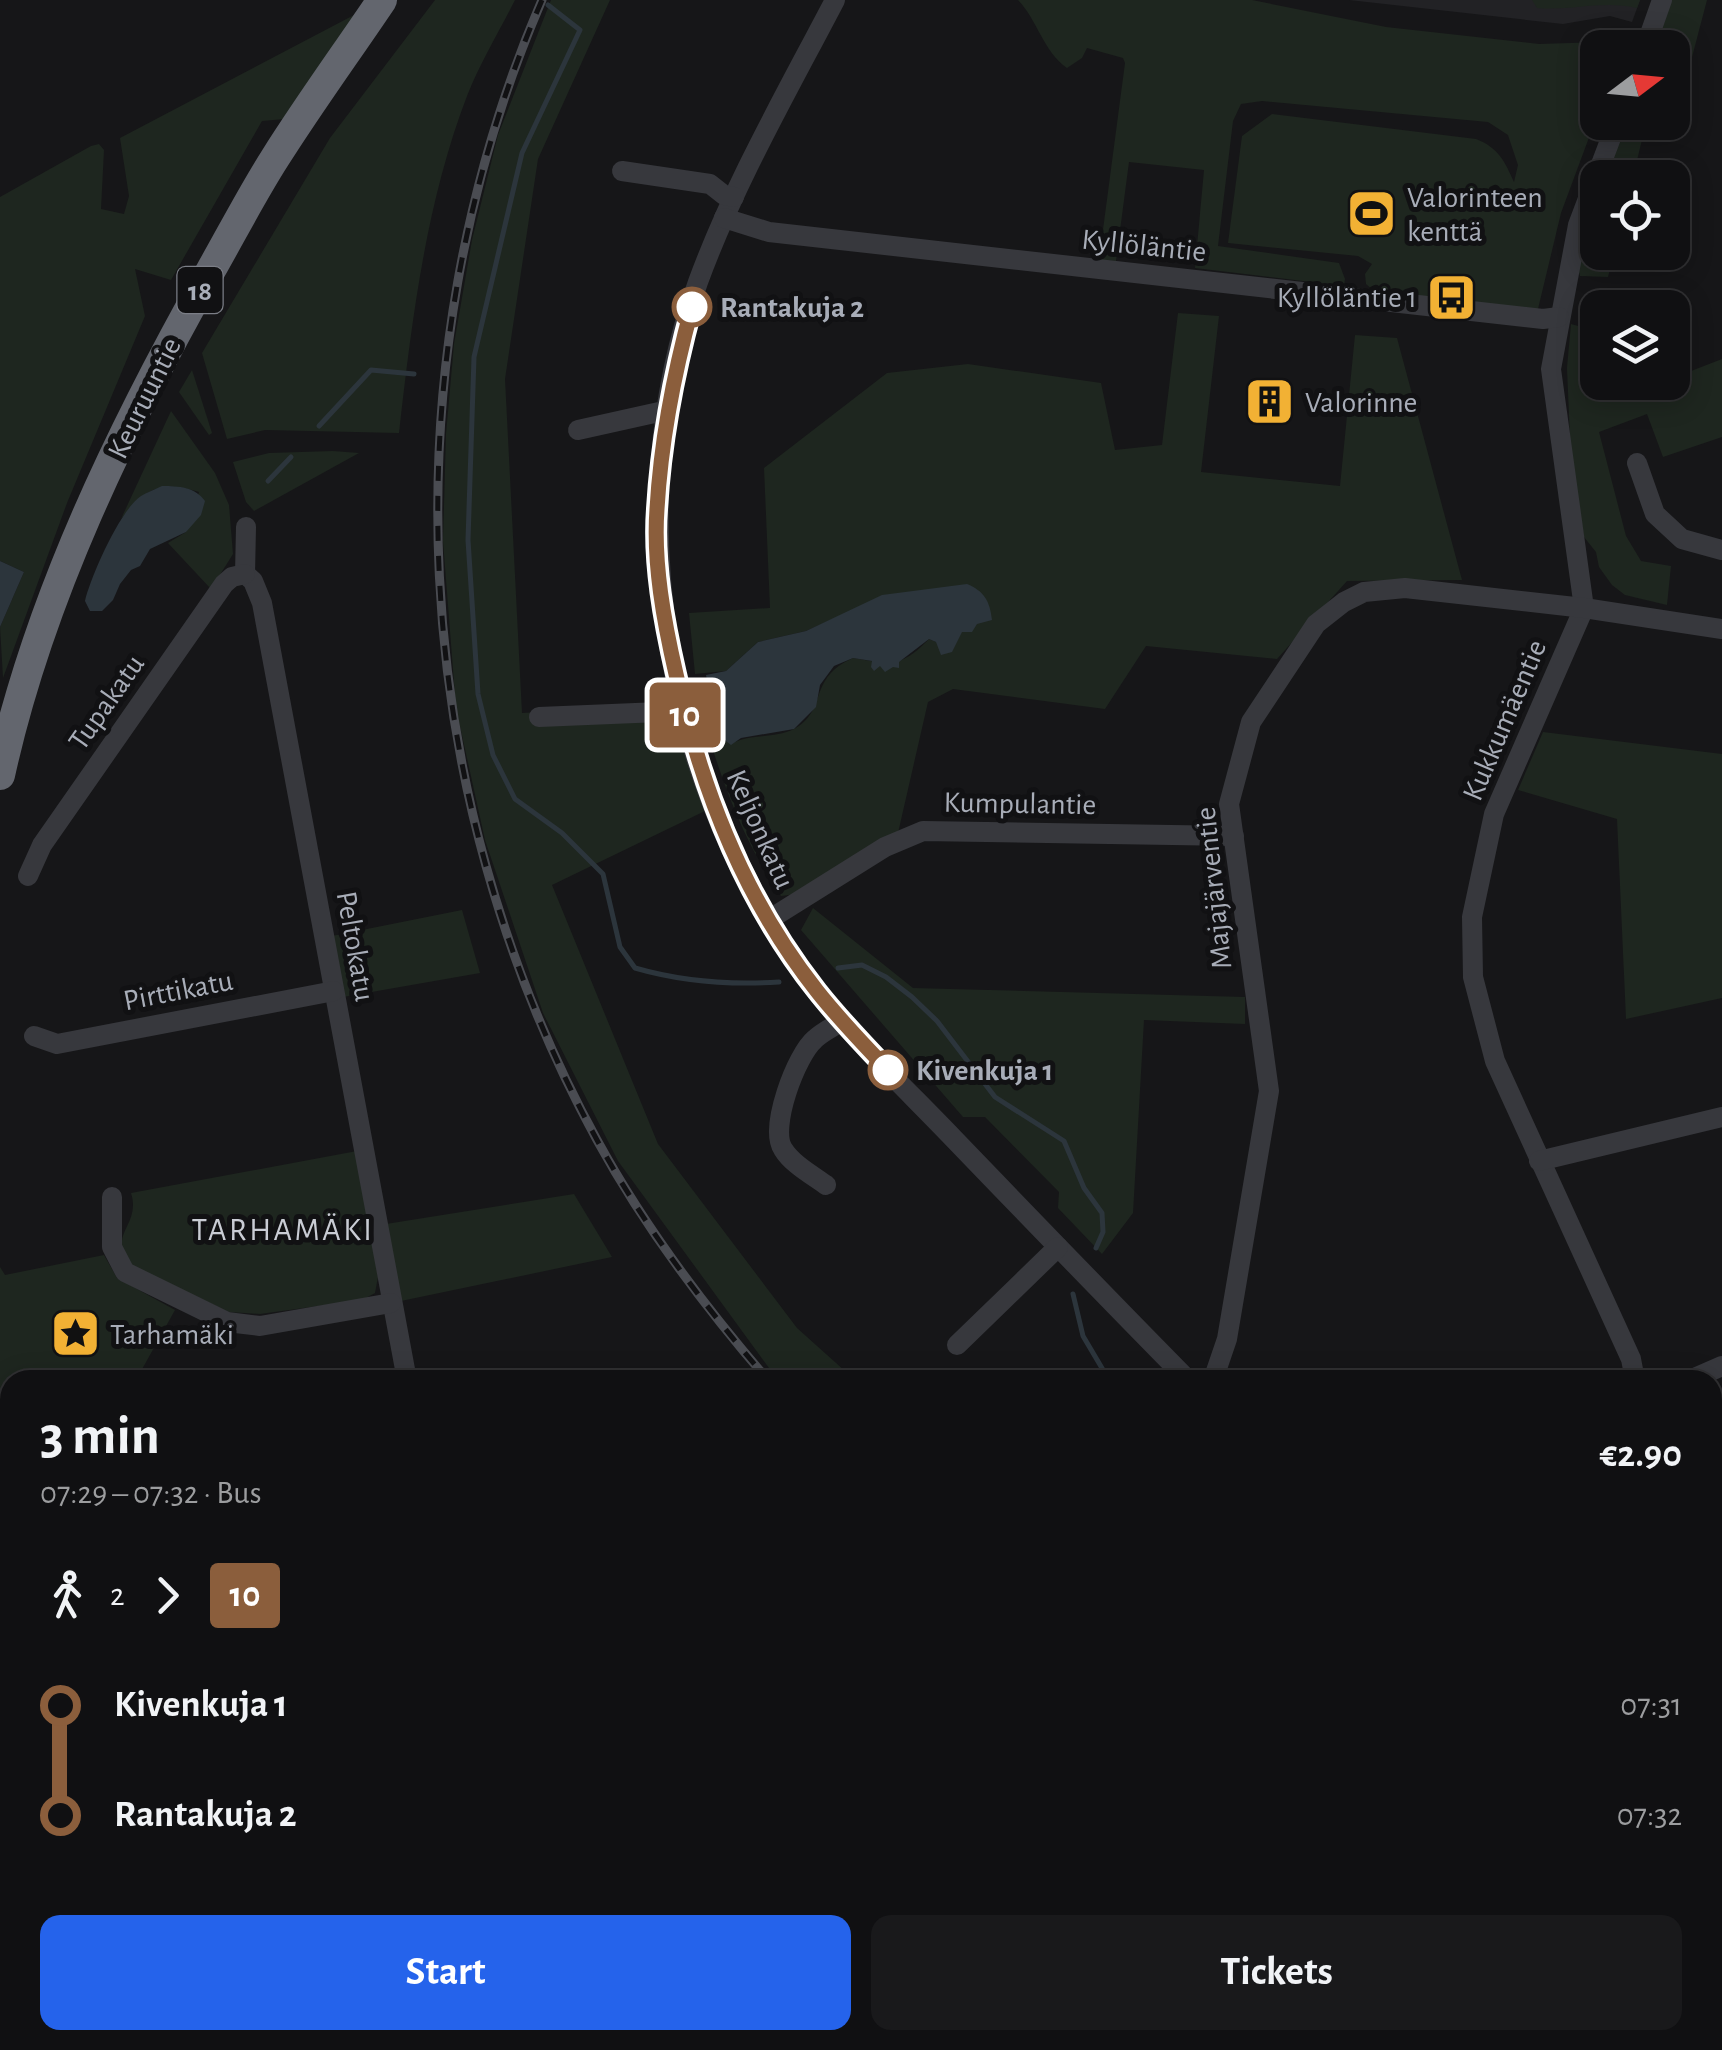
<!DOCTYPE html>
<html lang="en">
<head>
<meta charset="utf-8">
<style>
	body { margin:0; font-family:"Alegreya Sans",sans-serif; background:#19191b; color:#f1f3f6; height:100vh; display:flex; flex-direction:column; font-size:38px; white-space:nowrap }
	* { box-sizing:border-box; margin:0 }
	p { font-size:32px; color:#9c9d9f }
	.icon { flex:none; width:55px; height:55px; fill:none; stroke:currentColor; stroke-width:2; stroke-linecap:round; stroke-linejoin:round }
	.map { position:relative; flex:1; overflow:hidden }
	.details { position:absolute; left:0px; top:1370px; width:1722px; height:680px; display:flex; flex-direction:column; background:#101012; border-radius:30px 30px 0 0; box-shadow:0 5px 25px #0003,0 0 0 2px #303032 }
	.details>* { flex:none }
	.badge { padding:0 20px; border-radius:8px; font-size:35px; line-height:65px }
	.needle { width:65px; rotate:74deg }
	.tools { position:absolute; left:1580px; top:30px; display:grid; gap:20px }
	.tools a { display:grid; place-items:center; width:110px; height:110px; border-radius:20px; background:#101012; box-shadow:0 5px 25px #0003,0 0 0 2px #303032; font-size:50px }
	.map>.badge { position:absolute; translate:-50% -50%; box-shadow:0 0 0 5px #fff }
	.legs { display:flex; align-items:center; gap:15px; height:110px; padding:0 40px; font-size:32px }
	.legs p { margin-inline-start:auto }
	.summary { display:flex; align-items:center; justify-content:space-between; height:170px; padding:0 40px }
	h1 { font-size:55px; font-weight:600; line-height:75px }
	.cta { display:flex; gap:20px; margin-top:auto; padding:20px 40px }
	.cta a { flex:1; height:115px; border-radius:20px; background:#2563eb; color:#fff; font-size:40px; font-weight:600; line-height:115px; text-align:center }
	.cta a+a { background:#19191b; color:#f1f3f6 }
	ul { padding:0 40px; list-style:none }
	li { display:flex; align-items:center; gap:35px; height:110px; font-size:38px }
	li i { display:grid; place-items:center; width:15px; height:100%; margin:0 12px; background:currentColor }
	li i::after { content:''; width:25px; height:25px; margin:-12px; border:8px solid; border-radius:50%; background:#101012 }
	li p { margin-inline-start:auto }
	li:first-child i { background:linear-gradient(#0000 50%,currentColor 0) }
	li:last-child i { background:linear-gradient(currentColor 50%,#0000 0) }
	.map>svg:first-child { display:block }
	.built { fill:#222225 }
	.green { fill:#1e261f }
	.water { fill:#2c353c }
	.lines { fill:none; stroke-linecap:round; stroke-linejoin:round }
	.stream { stroke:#2c353c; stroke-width:5 }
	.minor { stroke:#37383d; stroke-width:20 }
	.major { stroke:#53555c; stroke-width:28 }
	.highway { stroke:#63666e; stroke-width:30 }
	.rail-casing { stroke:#4a4c52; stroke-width:9 }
	.rail { stroke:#111113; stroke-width:5; stroke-dasharray:15; stroke-linecap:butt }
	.line-1-casing { stroke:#fff; stroke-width:22 }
	.line-1 { stroke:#8b5e3c; stroke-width:15 }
	.stop-1-dot { fill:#fff; stroke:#8b5e3c; stroke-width:5 }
	.labels { text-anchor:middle; stroke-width:10; stroke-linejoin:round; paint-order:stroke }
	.shield { fill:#111113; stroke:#7b7e86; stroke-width:2.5 }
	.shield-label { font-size:28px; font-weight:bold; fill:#a8adb8 }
	.poi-label { font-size:30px; fill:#a8adb8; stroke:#111113; text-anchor:start }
	.street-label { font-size:30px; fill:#a8adb8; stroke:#111113 }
	.stop-label { font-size:30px; font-weight:bold; fill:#a8adb8; stroke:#111113; text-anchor:start }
	.neighbourhood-label { font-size:32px; letter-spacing:2.5px; fill:#c9ccd4; stroke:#111113 }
</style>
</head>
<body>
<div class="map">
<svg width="1722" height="2050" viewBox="0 0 1722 2050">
	<rect width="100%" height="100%" fill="#161618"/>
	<polygon class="built" points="1349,0 1640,0 1632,22 1610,16 1563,24"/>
	<g class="green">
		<path d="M435,0h80c-16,32 -35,63 -48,96 -41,107 -55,223 -68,337l-134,-3 -38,9 -25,-86 128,-215z"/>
		<polygon points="551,0 610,0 538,159 505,379 522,713 672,704 705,811 552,885 658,1144 797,1328 855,1380 783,1380 769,1368 618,1161 543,1013 485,840 456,708 443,541 446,434 454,344 472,240 498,135"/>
		<path d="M1018,0h234l134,27 153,17 63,-2 1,5 -5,1 -1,68 -36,97 -23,96 -164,-18 -8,-7 -1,-10 7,-10 -14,-8 -130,-13 14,-107 30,-22 204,25c23,9 29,23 38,43l4,-17 -10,-30 -20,-13 -226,-21 -21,3 -8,17 -15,125 121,17 6,16 -1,7 -149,-18 9,-98 -75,-8 -13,99 -17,-1 26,-197 -2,-5 -36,-10 -5,10 -15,10c-24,-17 -29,-47 -49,-68z"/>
		<path d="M1532,0h108l-3,8c-35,-8 -65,3 -100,0z"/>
		<polygon points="1670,0 1707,0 1686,80 1673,83 1672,48 1651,48"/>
		<polygon points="354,15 284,119 262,121 171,280 135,269 145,316 67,503 3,678 0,627 24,572 0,561 0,197 91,146 99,144 104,150 101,209 124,214 129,196 120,138"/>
		<polygon points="1624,123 1646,123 1633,177 1604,178"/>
		<polygon points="1597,195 1598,252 1614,253 1608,277 1580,276 1577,264"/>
		<path d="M1178,313l41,3 -18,156 139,14 15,-151 42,3 65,242 -115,1 -70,78 -131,-13 -41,63 -152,-20 -25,13 -30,131 -102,61 -15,2c-34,-49 -54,-101 -72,-158l9,-3 13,9c19,-11 43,-5 63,-15 34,-18 13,-51 59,-71 37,6 47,11 76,-19l7,3 26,-11 -127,-13 -29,13 -48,11 -32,29 -31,3 -6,-61 81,-5 -6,-140 123,-95 81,-9 133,19 14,67 47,-5z"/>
		<polygon points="1571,324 1597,331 1598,382 1617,383 1622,397 1659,383 1672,382 1673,378 1722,359 1722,437 1663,457 1647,414 1599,432 1626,536 1641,561 1671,566 1667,605 1625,595 1612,585 1599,567 1596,552 1584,537 1571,463 1567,368"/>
		<polygon points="192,370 212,433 209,435 179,392"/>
		<path d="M171,411l44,62 14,32 4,49 -22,35 -43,-46 18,-11 13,-40c-39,-12 -54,-4 -78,27z"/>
		<polygon points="333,451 359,453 254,511 246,502 233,462 269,453"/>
		<polygon points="1543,732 1722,754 1722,998 1626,1019 1617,819 1518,790"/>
		<polygon points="813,908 913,988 1245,997 1245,1024 1144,1020 1133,1213 1102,1254 1058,1208 1059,1192 985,1117 963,1117 801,930"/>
		<polygon points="462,910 480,973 343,997 332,936"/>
		<path d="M357,1151l21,126 -3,16 -13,7 -102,14 -31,-2 -95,-45c-31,-32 8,-40 -3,-74z"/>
		<polygon points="574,1194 612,1257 401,1301 386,1224"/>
		<polygon points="104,1255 117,1278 175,1310 136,1380 10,1380 10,1449 0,1443 0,1267 5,1275"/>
		<polygon points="0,1495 10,1501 10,1780 0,1781"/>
		<polygon points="1722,1654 1722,1891 1713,1886 1712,1656"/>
		<polygon points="0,1876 10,1877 10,1974 0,1970"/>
	</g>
	<g class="water">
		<path d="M162,486c17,0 33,1 43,15l-4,14 -15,17 -36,17 -10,17 -9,4 -11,14 -7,16 -11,11h-12l-5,-10c6,-25 35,-91 56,-105 6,-4 15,-7 21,-10z"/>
		<polygon points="0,561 24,572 0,627"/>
		<path d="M967,584c17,7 23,17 25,36l-15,4 -5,8h-10l-10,20 -11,3 -5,-13 -7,-3 -30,23v6l-6,-1 -8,5 -5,-6 -6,5 -3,-4 1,-6 -19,-3 -19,8 -14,19 -4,22 -22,22 -53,9 -10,7 -13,-10 -12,-60 20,-4 32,-29 48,-11 76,-36z"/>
	</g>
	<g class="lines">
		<g class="stream">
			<path d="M548,5l32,25 -58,123 -48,204 -6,183 10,154 15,61 22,44 47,34 41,41 17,73 15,21c45,13 97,17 144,14"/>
			<polyline points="319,426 371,370 414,374"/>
			<polyline points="268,481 291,457"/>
			<polyline points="838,968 862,965 886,977 912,997 937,1021 995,1097 1064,1141 1084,1188 1102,1213 1103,1232 1096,1248"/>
			<polyline points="1073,1294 1083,1336 1109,1380"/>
			<polyline points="1712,1848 1722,1852"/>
		</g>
		<g class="minor">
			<path d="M835,0c-48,92 -101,184 -137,282 -83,232 -31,515 118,709 41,52 91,99 137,147 78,81 156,162 235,242"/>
			<polyline points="1645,48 1662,0"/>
			<polyline points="1617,122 1578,225 1551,369 1584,608 1494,814 1472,917 1473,977 1495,1061 1631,1359 1635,1380"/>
			<polyline points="622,171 710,184 724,195 734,197"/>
			<polyline points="724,218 769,232 1543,319 1559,317"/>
			<polyline points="578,430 668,410"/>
			<polyline points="1637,463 1655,514 1682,539 1722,550"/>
			<polyline points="246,527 245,574 253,581 262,603 407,1380"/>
			<polyline points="539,717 684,711"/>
			<polyline points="28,876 42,845 224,584 232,577 245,574"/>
			<polyline points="770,919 885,847 923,831 1234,836"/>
			<polyline points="34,1036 57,1044 334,991"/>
			<polyline points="1539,1161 1722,1117"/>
			<path d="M826,1185c-14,-10 -34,-21 -43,-36 -14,-21 13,-94 32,-110 7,-7 18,-12 27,-18"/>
			<polyline points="112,1197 112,1247 125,1272 227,1322 260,1326 391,1303"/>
			<polyline points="957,1345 1058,1247"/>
			<polyline points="1213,1380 1227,1339 1269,1091 1229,804 1251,722 1316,624 1344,602 1364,592 1405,588 1584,608 1722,629"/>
			<polyline points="1690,1380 1722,1366"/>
			<polyline points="1712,1752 1722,1757"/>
			<polyline points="150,2040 175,2050"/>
			<polyline points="1517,2040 1525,2050"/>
		</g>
		<g class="major">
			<polyline points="1712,1598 1722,1596"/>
			<polyline points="1712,1636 1722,1634"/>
			<polyline points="0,1843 10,1846"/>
		</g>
		<g class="highway">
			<path d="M0,775c39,-177 122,-347 211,-505 21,-37 41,-76 64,-112 34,-54 72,-106 107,-158"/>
			<polyline points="0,1469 10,1475"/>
		</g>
		<defs>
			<g id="rail">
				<path d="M542,0c-157,363 -135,793 55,1140 47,86 107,166 171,240"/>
				<polyline points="1712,1912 1722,1916"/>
			</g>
		</defs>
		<use href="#rail" class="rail-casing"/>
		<use href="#rail" class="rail"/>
	</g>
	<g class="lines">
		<defs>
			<path id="line-1" d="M692,307c-18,66 -31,133 -35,202 -4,54 7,113 19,165 25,114 68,225 141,317 22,28 47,54 71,79"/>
		</defs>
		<use href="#line-1" class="line-1-casing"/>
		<use href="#line-1" class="line-1"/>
	</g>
	<defs>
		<symbol id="stadium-square" viewBox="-11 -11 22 22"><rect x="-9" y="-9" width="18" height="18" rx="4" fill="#f2b134" stroke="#111113"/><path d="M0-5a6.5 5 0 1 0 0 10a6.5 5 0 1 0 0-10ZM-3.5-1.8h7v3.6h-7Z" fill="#111"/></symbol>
		<symbol id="bus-square" viewBox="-11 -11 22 22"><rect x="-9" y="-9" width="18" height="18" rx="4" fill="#f2b134" stroke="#111113"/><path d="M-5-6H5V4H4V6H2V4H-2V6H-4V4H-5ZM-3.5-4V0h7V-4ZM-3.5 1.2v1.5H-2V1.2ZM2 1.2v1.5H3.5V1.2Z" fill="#111"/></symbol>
		<symbol id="building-square" viewBox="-11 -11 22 22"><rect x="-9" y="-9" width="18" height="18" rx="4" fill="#f2b134" stroke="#111113"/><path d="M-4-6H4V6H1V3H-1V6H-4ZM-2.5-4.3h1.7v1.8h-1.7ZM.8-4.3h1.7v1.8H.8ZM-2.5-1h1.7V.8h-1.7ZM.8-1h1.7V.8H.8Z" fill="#111"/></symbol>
		<symbol id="sight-square" viewBox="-11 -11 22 22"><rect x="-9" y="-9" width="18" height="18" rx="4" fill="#f2b134" stroke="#111113"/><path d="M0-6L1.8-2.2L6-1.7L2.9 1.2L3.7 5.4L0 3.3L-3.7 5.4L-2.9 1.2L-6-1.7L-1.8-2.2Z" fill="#111"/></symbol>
	</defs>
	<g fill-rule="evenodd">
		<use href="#stadium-square" x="1344" y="186" width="55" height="55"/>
		<use href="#bus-square" x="1424" y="270" width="55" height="55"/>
		<use href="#building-square" x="1242" y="374" width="55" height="55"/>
		<use href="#sight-square" x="48" y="1306" width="55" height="55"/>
	</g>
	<g class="stop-1-dot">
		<circle cx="692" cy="307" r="18"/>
		<circle cx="888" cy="1070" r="18"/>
	</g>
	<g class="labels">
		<rect class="shield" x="177.5" y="267" width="45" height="46" rx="8"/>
		<g class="shield-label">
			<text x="200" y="300">18</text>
		</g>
		<g class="poi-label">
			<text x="1407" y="207">Valorinteen<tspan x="1407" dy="34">kenttä</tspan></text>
			<text x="1417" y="307" text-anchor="end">Kyllöläntie 1</text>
			<text x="1305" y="412">Valorinne</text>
			<text x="110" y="1344">Tarhamäki</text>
		</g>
		<g class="street-label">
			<text transform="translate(1144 245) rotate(6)" y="10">Kyllöläntie</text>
			<text transform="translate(144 398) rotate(-64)" y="10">Keuruuntie</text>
			<text transform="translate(106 702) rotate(-55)" y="10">Tupakatu</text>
			<text transform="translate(1504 720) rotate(-67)" y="10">Kukkumäentie</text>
			<text transform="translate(1020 803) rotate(1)" y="10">Kumpulantie</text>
			<text transform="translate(761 829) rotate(66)" y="10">Keljonkatu</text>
			<text transform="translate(1213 888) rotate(-96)" y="10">Majajärventie</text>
			<text transform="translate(356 946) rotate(80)" y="10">Peltokatu</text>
			<text transform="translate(178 990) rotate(-11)" y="10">Pirttikatu</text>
		</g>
		<g class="stop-label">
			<text x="720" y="317">Rantakuja 2</text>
			<text x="916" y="1080">Kivenkuja 1</text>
		</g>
		<g class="neighbourhood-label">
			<text x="283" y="1240">TARHAMÄKI</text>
		</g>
	</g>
</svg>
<div class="tools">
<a><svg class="needle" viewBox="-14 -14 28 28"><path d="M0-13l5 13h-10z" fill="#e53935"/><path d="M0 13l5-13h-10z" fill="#9c9d9f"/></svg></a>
<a><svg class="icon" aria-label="locate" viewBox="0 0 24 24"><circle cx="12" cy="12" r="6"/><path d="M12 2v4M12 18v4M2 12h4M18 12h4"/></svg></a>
<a><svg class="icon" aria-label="layers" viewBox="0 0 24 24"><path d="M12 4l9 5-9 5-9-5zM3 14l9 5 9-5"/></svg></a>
</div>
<b class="badge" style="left:685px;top:715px;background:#8b5e3c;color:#fff">10</b>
<section class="details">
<div class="summary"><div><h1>3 min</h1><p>07:29 – 07:32 · Bus</p></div><b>€2.90</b></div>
<div class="legs"><svg class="icon" aria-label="walk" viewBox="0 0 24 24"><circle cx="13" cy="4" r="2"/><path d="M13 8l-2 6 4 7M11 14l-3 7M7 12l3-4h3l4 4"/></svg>2<svg class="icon" aria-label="forward" viewBox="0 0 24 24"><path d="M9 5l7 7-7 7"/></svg><b class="badge" style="background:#8b5e3c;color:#fff">10</b></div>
<ul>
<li><i style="color:#8b5e3c"></i><b>Kivenkuja 1</b><p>07:31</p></li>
<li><i style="color:#8b5e3c"></i><b>Rantakuja 2</b><p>07:32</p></li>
</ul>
<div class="cta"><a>Start</a><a>Tickets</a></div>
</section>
</div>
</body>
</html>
